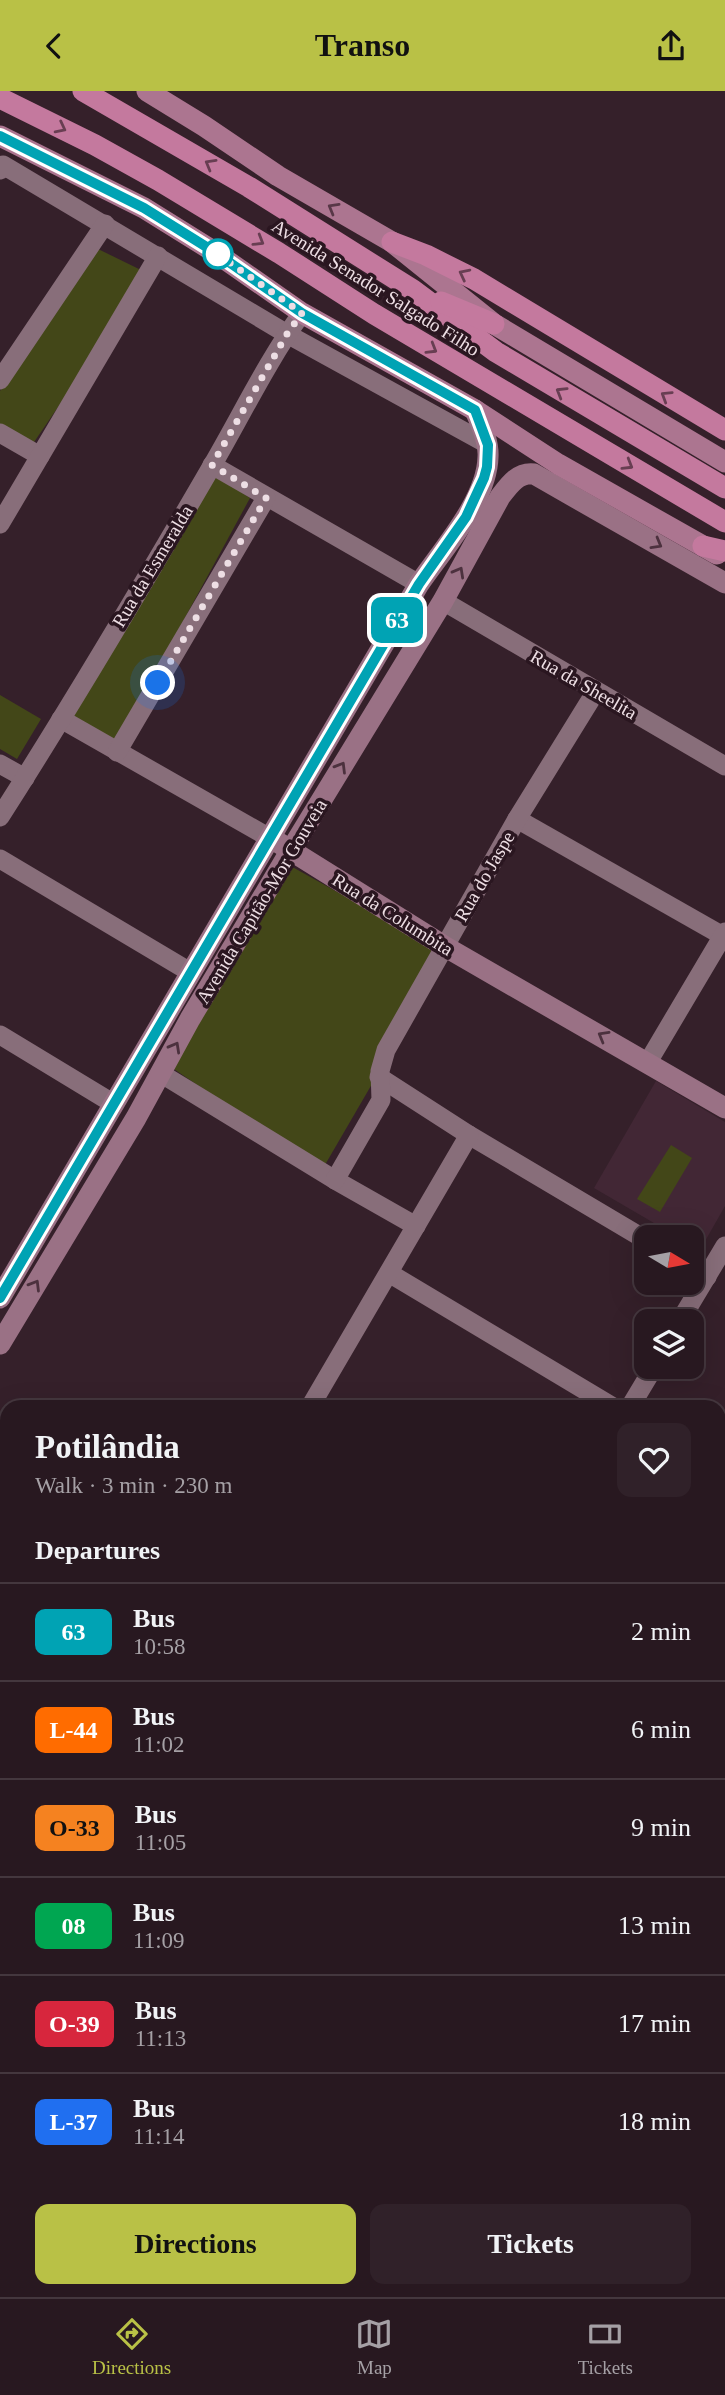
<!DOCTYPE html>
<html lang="en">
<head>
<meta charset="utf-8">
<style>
	body { margin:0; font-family:"Times New Roman",serif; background:#302129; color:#f1f3f6; height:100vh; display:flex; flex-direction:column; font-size:26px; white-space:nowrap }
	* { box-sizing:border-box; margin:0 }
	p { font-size:23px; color:#a5a0a5 }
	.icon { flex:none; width:38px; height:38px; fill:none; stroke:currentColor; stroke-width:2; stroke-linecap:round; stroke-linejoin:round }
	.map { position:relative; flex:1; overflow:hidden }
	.panel { position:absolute; left:0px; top:1309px; width:726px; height:898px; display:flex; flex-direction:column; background:#281820; border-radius:21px 21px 0 0; box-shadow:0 7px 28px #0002,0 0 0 2px #44373e }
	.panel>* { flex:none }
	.badge { padding:0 14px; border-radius:10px; font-size:24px; line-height:46px }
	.needle { width:46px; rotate:100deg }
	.buttons { position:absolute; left:634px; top:1134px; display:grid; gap:14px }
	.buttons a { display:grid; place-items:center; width:70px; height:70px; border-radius:14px; background:#281820; box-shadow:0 7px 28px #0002,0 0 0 2px #44373e; font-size:35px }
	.you { position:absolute; width:35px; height:35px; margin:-18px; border:5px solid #fff; border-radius:50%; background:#1a73e8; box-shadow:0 0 0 10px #1a73e833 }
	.map>.badge { position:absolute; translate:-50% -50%; box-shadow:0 0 0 4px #fff }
	h2 { padding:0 35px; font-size:26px; line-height:63px }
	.round { display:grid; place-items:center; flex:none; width:74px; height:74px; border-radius:14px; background:#302129 }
	.summary { display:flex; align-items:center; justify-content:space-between; height:119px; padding:0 35px }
	h1 { font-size:33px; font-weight:700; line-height:52px }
	.action { display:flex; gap:14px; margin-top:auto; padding:14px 35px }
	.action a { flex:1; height:80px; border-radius:14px; background:#b9c146; color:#111; font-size:28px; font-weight:700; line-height:80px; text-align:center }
	.action a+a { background:#302129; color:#f1f3f6 }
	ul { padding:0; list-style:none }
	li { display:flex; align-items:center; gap:21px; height:98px; padding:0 35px; border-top:2px solid #44373e }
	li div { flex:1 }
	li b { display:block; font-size:26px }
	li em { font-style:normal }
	li .badge { min-width:77px; font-weight:700; text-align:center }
	header { display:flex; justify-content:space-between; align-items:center; height:91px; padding:0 35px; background:#b9c146; color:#111; font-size:32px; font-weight:700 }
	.menu { display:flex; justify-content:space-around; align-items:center; height:98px; border-top:2px solid #44373e; background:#281820; font-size:19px; color:#a5a0a5 }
	.menu a { display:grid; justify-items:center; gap:4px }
	.menu .current { color:#b9c146 }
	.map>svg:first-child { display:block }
	.built { fill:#422735 }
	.green { fill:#434718 }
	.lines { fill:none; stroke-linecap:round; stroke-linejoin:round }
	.street { stroke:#886e7a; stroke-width:19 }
	.secondary { stroke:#9a7185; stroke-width:21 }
	.primary { stroke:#ac7590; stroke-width:21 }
	.highway { stroke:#c4799e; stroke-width:21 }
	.oneway { stroke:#683e52 }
	.oneway2 { stroke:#583747 }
	.oneway3 { stroke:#4c313e }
	.line-casing { stroke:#fff; stroke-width:16 }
	.line { stroke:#00a3b4; stroke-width:10 }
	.walk { stroke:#eddee4; stroke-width:7; stroke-dasharray:0 12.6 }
	.stop-dot { fill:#fff; stroke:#00a3b4; stroke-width:3.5 }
	.labels { text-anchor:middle; stroke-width:7; stroke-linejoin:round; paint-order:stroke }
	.street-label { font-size:19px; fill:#eddee4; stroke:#2a1620 }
</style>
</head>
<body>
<header><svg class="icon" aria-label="back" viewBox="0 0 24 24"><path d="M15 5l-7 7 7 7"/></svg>Transo<svg class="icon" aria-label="share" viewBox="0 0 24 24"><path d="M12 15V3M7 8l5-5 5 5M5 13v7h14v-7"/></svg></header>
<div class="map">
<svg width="725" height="2206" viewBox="0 0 725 2206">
	<rect width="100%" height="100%" fill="#35202a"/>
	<g class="built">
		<polygon points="656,990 725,1031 725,1115 700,1159 691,1154 691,1146 678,1146 594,1097"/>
		<polygon points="725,1666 725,1711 719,1708 719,1676"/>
	</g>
	<g class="green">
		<polygon points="96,157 141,179 91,268 32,354 0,336 0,300"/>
		<polygon points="214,384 250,407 118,650 64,628"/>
		<polygon points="0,604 41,628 17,668 0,658"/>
		<polygon points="287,773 438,857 372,993 322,1079 168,974"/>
		<polygon points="671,1054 692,1067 660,1121 637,1108"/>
		<polygon points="222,2200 373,2200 370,2206 218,2206"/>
	</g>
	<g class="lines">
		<g class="street">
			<polyline points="0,79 3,74 287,243 487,353"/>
			<polyline points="0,289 105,133"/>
			<polyline points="0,342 40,365"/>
			<polyline points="212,374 419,493"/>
			<polyline points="0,433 158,165"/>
			<polyline points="443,510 725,675"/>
			<polyline points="61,628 268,746"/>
			<polyline points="117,661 266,407"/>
			<polyline points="0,673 25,687"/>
			<path d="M0,726c74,-116 144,-234 213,-353 29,-50 55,-104 89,-151"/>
			<polyline points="517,728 723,845"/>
			<polyline points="0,768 190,881"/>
			<polyline points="0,944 114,1013"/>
			<polyline points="648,971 725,841"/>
			<polyline points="160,982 335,1089 416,1135"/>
			<polyline points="379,986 469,1044 646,1149"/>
			<polyline points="335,1089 381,1009 380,980 386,959 517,728 596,600"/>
			<polyline points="691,1176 707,1186"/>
			<polyline points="389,1182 613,1316"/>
			<polyline points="680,1230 725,1155"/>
			<polyline points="310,1316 469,1044"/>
			<polyline points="630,1316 654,1276"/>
			<polyline points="719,1451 725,1455"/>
			<polyline points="719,1642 725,1632"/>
			<polyline points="719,1724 725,1727"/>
			<polyline points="0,1794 0,1812"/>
			<polyline points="0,1858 6,1848"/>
			<polyline points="719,2117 725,2120"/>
			<polyline points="0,2150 7,2139"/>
			<polyline points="545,2200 554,2206"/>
			<polyline points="210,2206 214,2200"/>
			<polyline points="383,2206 387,2200"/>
		</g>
		<g class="secondary">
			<polyline points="279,752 444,855 725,1017"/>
			<path d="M0,1207l419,-714c24,-35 68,-84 69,-127 1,-16 -7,-32 -13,-47"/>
			<path d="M0,1253l136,-226 54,-99 101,-169 152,-249 57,-104c9,-12 18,-25 34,-23l191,109"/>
			<polyline points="719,1955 725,1947"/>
			<polyline points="719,1997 725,1987"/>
			<polyline points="648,2200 658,2206"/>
			<polyline points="567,2206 571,2200"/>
			<polyline points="598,2206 601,2200"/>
		</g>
		<g class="primary">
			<polyline points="147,0 204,35 278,85 392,151 494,233 725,371"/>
			<polyline points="0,45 144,117 213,160 302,222 475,319 558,373 717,463"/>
		</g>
		<g class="highway">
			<polyline points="83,0 249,96 413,199 496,261 725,397"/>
			<polyline points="0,7 95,54 158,89 279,162 374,223 725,431"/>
			<polyline points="392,151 426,164 474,188 725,339"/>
			<polyline points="441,211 494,233"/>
			<polyline points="703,455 725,460"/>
		</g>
	</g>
	<defs><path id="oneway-chevron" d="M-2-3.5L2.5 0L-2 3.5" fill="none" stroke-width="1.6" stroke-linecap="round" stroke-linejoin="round" transform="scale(1.75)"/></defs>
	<g class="oneway">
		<use href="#oneway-chevron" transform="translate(61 37) rotate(27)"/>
		<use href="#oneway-chevron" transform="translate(210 73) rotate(-150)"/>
		<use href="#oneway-chevron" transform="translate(259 150) rotate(31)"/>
		<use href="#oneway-chevron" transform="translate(464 183) rotate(-153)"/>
		<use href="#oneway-chevron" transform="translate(432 258) rotate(31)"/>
		<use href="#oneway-chevron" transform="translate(561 301) rotate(-149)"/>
		<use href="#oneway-chevron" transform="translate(666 305) rotate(-148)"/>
		<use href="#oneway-chevron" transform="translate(628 374) rotate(31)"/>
	</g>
	<use class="oneway2" href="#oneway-chevron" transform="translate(333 117) rotate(-150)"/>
	<g class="oneway3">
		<use href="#oneway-chevron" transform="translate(657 453) rotate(30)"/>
		<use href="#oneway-chevron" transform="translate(459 481) rotate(-61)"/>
		<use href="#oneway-chevron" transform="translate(341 676) rotate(-59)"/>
		<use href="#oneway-chevron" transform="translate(603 945) rotate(-150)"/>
		<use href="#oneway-chevron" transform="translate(175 956) rotate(-61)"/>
		<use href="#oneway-chevron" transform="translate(35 1194) rotate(-59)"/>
	</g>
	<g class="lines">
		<defs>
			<polyline id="line" points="0,45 144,117 213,160 302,222 475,319 488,354 487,376 484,387 466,426 419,493 0,1207"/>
		</defs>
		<use href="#line" class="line-casing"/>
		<use href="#line" class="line"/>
		<polyline class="walk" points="158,592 266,407 212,374 287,243 302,222 213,160 218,163"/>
	</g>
	<circle class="stop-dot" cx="218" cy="163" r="14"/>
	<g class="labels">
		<g class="street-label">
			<text transform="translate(376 196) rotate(32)" y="7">Avenida Senador Salgado Filho</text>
			<text transform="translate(152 475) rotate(-59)" y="7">Rua da Esmeralda</text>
			<text transform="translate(584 593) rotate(30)" y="7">Rua da Sheelita</text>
			<text transform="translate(484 785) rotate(-60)" y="7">Rua do Jaspe</text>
			<text transform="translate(261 810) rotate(-59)" y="7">Avenida Capitão-Mor Gouveia</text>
			<text transform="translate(393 823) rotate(32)" y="7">Rua da Columbita</text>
		</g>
	</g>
</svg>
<div class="buttons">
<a><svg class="needle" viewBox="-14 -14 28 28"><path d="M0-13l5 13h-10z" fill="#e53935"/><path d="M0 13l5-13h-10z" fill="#a5a0a5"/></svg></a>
<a><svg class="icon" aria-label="layers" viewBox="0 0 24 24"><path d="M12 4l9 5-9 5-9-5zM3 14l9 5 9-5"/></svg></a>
</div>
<div class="you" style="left:158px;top:592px"></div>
<b class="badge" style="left:397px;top:529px;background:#00a3b4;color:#fff">63</b>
<section class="panel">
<div class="summary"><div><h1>Potilândia</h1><p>Walk · 3 min · 230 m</p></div><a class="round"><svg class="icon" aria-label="heart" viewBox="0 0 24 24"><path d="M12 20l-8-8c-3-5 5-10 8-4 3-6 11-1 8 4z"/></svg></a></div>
<h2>Departures</h2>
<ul>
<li><span class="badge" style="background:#00a3b4;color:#fff">63</span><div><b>Bus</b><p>10:58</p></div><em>2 min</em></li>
<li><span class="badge" style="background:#ff6c00;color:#fff">L-44</span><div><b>Bus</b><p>11:02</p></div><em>6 min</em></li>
<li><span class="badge" style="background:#f58220;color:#111">O-33</span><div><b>Bus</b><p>11:05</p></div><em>9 min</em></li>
<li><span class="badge" style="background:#00a651;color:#fff">08</span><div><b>Bus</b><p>11:09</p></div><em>13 min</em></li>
<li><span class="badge" style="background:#d7263d;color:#fff">O-39</span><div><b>Bus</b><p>11:13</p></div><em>17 min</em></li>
<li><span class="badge" style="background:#206ff0;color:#fff">L-37</span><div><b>Bus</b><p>11:14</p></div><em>18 min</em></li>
</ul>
<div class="action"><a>Directions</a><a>Tickets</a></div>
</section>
</div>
<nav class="menu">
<a class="current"><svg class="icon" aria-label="directions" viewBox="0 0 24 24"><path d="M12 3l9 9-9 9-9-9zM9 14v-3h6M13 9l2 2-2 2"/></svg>Directions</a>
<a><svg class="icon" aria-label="map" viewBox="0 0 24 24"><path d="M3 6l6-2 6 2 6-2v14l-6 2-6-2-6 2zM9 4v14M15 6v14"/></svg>Map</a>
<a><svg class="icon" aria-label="tickets" viewBox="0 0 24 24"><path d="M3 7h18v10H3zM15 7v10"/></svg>Tickets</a>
</nav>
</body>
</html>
